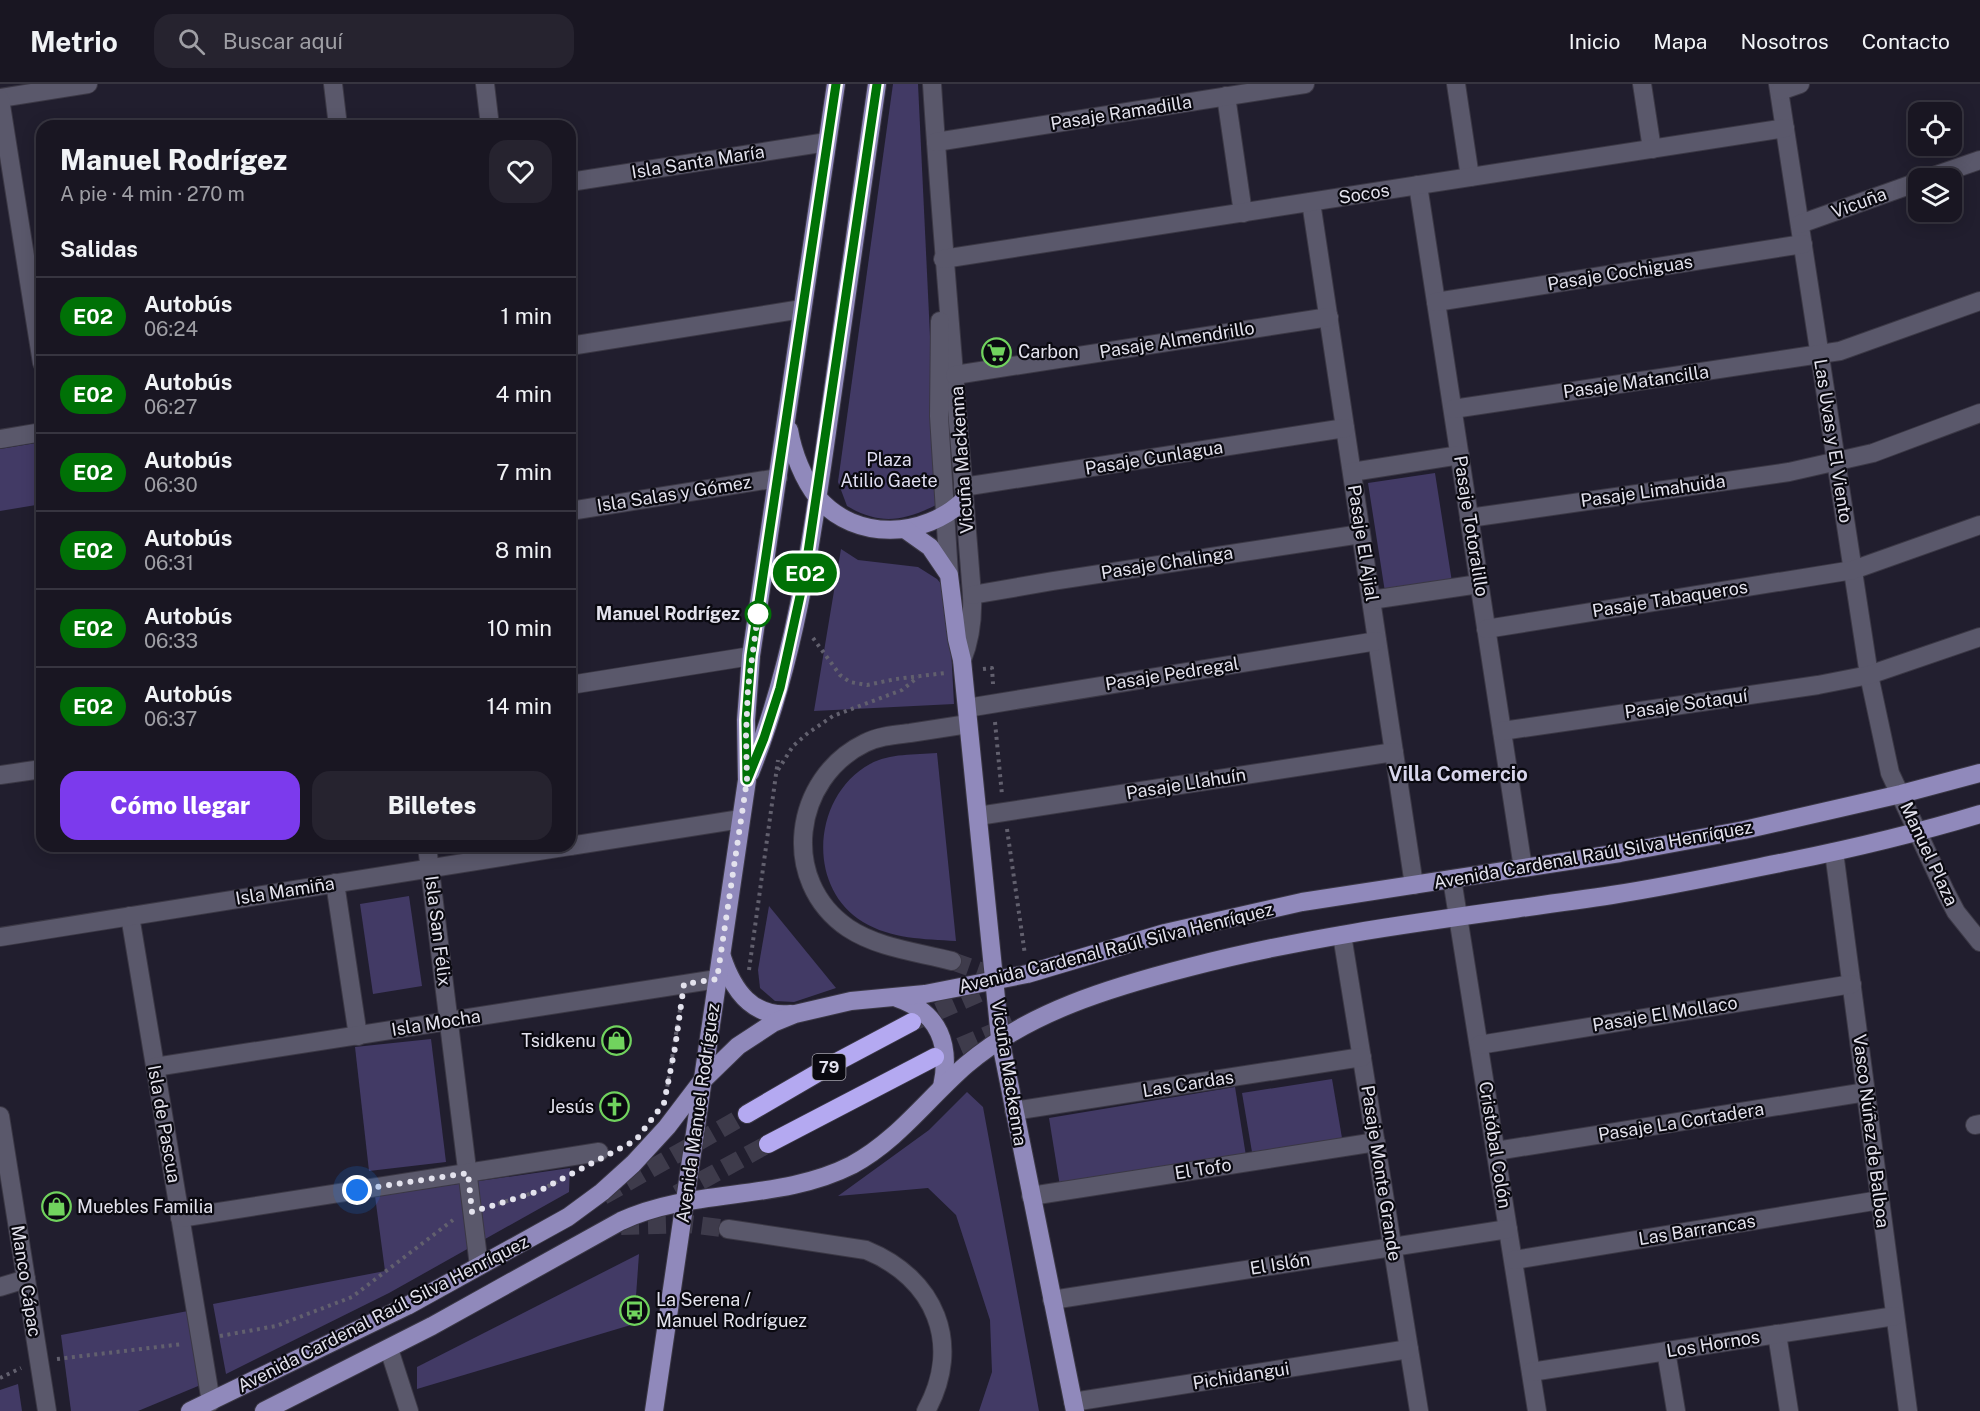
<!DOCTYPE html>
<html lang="es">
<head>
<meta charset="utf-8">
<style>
	body { margin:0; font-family:"Public Sans",sans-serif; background:#26232f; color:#f1f3f6; height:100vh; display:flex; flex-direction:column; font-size:22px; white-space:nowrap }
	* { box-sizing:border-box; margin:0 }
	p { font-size:20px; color:#9f9fa5 }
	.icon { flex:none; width:33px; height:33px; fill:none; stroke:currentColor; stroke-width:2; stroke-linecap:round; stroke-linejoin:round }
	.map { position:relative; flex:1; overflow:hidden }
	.drawer { position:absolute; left:36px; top:36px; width:540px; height:732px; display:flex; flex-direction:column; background:#191622; border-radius:18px; box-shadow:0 3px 15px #0003,0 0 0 2px #373540 }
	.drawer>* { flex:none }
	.badge { padding:0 12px; border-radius:20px; font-size:21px; line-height:39px }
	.fabs { position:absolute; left:1908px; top:18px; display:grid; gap:12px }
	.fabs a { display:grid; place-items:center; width:54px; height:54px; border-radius:12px; background:#191622; box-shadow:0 3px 15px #0003,0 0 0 2px #373540; font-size:30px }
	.you { position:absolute; width:30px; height:30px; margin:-15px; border:4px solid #fff; border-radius:50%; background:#1a73e8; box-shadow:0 0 0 9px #1a73e833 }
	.map>.badge { position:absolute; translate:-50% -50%; box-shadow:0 0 0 3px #fff }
	h2 { padding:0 24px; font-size:22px; line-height:54px }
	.round { display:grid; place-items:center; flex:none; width:63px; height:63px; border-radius:18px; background:#26232f }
	.summary { display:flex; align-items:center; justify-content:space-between; height:102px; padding:0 24px }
	h1 { font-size:28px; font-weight:800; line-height:45px }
	.cta { display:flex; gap:12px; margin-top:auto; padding:12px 24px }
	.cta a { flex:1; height:69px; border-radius:18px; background:#7c3aed; color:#fff; font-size:24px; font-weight:800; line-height:69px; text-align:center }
	.cta a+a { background:#26232f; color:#f1f3f6 }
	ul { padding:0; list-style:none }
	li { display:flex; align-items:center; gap:18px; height:78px; padding:0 24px; border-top:2px solid #373540 }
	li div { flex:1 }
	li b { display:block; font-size:22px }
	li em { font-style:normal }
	li .badge { min-width:66px; font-weight:700; text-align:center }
	header { display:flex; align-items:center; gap:36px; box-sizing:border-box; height:84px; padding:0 30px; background:#191622; border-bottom:2px solid #373540 }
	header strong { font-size:28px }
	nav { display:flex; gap:33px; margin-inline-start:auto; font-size:21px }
	.search { width:420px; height:54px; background:#26232f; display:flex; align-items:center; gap:15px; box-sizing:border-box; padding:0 21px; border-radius:18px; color:#9f9fa5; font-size:22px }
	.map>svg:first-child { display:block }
	.green { fill:#423a65 }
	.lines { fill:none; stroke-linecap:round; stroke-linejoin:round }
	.minor-tunnel { stroke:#3e3b4b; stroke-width:18; stroke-dasharray:18 9; stroke-linecap:butt }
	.highway-tunnel { stroke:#3e3b4b; stroke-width:18; stroke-dasharray:18 9; stroke-linecap:butt }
	.minor-casing { stroke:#3b3845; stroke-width:20 }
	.major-casing { stroke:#3b3845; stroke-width:20 }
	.highway-casing { stroke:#3b3845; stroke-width:20 }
	.path { stroke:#62606e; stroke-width:4; stroke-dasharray:3 4.5; stroke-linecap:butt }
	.minor { stroke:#5a586b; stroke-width:18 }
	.major { stroke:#9089bb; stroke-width:18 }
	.highway { stroke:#b4a9f1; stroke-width:18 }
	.line-casing { stroke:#fff; stroke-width:14 }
	.line { stroke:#007106; stroke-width:9 }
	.walk { stroke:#e3e2ed; stroke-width:6; stroke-dasharray:0 10.8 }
	.stop-dot { fill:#fff; stroke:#007106; stroke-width:3 }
	.labels { text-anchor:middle; stroke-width:4.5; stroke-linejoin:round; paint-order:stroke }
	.shield { fill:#0a0910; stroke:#a2a1ab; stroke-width:1.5 }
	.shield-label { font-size:16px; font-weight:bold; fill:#e3e2ed }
	.street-label { font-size:18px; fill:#e3e2ed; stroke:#0a0910 }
	.poi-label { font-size:18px; fill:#e3e2ed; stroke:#0a0910; text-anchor:start }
	.park-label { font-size:18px; fill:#dfddf0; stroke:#0a0910 }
	.stop-label { font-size:18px; font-weight:bold; fill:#e3e2ed; stroke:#0a0910; text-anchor:end }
	.neighbourhood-label { font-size:20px; font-weight:bold; fill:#d8d6ec; stroke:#0a0910 }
</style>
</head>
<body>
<header>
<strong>Metrio</strong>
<div class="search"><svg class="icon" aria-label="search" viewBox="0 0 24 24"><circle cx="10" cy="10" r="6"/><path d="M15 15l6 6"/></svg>Buscar aquí</div>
<nav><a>Inicio</a><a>Mapa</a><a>Nosotros</a><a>Contacto</a></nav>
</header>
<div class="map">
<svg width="1980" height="1327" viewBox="0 0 1980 1327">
	<rect width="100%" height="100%" fill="#211e2e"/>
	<g class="green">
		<path d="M893,0h25l20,420c-34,17 -57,22 -91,2l-9,-24z"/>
		<polygon points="42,358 42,420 0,427 0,365"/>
		<polygon points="1435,389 1452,498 1385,508 1368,399"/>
		<polygon points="841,465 858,476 918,483 937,495 948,508 954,620 814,627"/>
		<path d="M937,669l19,188c-32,-2 -65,-2 -93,-19 -58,-35 -50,-127 7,-158 20,-11 45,-9 67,-11z"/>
		<polygon points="409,812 422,902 373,910 360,820"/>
		<polygon points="769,822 836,904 794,918 775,917 760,904 758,886"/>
		<polygon points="431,955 446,1078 369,1087 355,963"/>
		<polygon points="1332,995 1342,1054 1252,1068 1242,1009"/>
		<polygon points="1235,1003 1246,1072 1060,1102 1049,1034"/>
		<polygon points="967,1008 983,1023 1039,1327 979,1327 992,1288 990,1236 956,1131 928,1104 838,1112 929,1046"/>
		<polygon points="570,1084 569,1108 389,1209 226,1290 213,1220 385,1187 375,1112"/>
		<polygon points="639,1170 634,1240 417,1305 417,1283"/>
		<polygon points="188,1227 203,1300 138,1327 71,1327 61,1251"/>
		<polygon points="18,1300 22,1327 0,1327 0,1306"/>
	</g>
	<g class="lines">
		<g class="minor-tunnel">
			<polyline points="952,877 986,889 1002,899"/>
			<polyline points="621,1142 689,1140 728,1145"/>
		</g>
		<g class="highway-tunnel">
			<polyline points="913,938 998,901"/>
			<polyline points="935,973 1013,940"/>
			<polyline points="677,1110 768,1060"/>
			<polyline points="603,1112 747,1030"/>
		</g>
		<defs>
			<g id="minor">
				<polyline points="333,0 338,42"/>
				<polyline points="485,0 490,42"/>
				<path d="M932,0c11,171 27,341 40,511 1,23 -1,43 -10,65"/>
				<polyline points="1456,0 1470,93"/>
				<polyline points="1642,0 1652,65"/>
				<polyline points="1778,0 1869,591 1890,689 1946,809 1956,828 1980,858"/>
				<polyline points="1780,7 1800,0"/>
				<polyline points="1226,12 1243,129"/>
				<polyline points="0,14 88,0"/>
				<polyline points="0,15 42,279"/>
				<polyline points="936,58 1305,0"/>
				<polyline points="1928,94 1980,76"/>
				<polyline points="570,98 827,58"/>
				<polyline points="1418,101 1523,784"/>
				<polyline points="1311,118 1414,801"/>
				<polyline points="1800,140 1918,98"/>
				<polyline points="943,175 1785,44"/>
				<polyline points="1436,218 1803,160"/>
				<polyline points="940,237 939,332 949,491"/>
				<polyline points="570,262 802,225"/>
				<polyline points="955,291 1329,233"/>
				<polyline points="1453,325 1840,267 1980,217"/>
				<polyline points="0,355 42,348"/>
				<polyline points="1352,388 1460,371"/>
				<polyline points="963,403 1345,344"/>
				<polyline points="570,427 778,394"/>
				<polyline points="1469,434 1789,388 1873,369 1980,329"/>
				<polyline points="972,511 1053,497 1361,450"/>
				<polyline points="1371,516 1479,500"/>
				<polyline points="1486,545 1853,486 1980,441"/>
				<polyline points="570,601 751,572"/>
				<polyline points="967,624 1377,557"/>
				<polyline points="1502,647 1818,601 1869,591 1980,553"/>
				<polyline points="0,691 42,685"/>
				<polyline points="978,732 1394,668"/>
				<polyline points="427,762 479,1182"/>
				<polyline points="570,762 741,735"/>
				<polyline points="1834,768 1908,1327"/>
				<polyline points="1452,795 1537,1327"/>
				<polyline points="335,799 358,952"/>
				<polyline points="130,832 211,1318"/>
				<polyline points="1342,851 1419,1327"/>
				<polyline points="0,853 570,762"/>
				<path d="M952,877c-34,-9 -74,-13 -104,-33 -69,-47 -55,-150 17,-185 14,-7 29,-8 45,-10 19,-3 39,-6 58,-9"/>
				<polyline points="1479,961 1852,900"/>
				<polyline points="155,983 717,895"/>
				<polyline points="1014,1027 1362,973"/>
				<polyline points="0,1032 47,1327"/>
				<polyline points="1975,1041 1980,1040"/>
				<polyline points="1496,1067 1866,1008"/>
				<polyline points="1031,1112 1376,1058"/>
				<polyline points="180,1134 599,1068"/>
				<path d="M728,1145l138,21c69,28 97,94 60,161"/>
				<polyline points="1514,1176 1880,1116"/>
				<polyline points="0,1203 26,1195"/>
				<polyline points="1052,1216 1508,1145"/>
				<polyline points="1777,1250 1789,1327"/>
				<polyline points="389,1265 409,1327"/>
				<polyline points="1666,1267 1676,1327"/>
				<polyline points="1531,1288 1895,1232"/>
				<polyline points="1073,1318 1409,1265"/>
			</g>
			<g id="major">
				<path d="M789,346c4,23 14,49 29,68 38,44 107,40 146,2"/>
				<polyline points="906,446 930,463 949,491 957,555 962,576 1000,954 1075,1327"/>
				<path d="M750,689c46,-114 62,-235 79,-355 16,-111 32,-223 48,-334"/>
				<path d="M722,873c11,33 30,61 69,57"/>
				<path d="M897,914c43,15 54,47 45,89"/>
				<polyline points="190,1327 407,1222 568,1133 602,1108 633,1080 667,1043 702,997 738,962 773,939 795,930 851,917 925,910 1027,890 1165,849 1302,818 1620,769 1744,746 1901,710 1980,689"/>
				<path d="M264,1327l168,-85 189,-105c73,-34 158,-19 231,-56 46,-25 75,-66 114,-100 62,-53 146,-78 224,-98 138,-36 281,-51 422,-72 59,-9 119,-22 178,-34 64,-13 127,-28 190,-47"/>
				<polyline points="654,1327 747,696 746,636 751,572 836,0"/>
			</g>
			<g id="highway">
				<polyline points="747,1030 833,980 912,938"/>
				<polyline points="768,1060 935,973"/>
			</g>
		</defs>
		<use href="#minor" class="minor-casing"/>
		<use href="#major" class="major-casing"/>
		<use href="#highway" class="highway-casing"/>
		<g class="path">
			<polyline points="813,554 840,591 850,598 867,601 896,595 945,589"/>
			<polyline points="983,585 992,584 993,600"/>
			<polyline points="995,638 1002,711"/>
			<polyline points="778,686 793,662 808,649 833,632 902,606 918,593"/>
			<polyline points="1007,745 1025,871"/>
			<polyline points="749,886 778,676"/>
			<polyline points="666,1010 681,920"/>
			<polyline points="491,1122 539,1107 562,1095"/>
			<polyline points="220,1252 276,1242 352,1213 453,1136"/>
			<polyline points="57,1275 183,1260"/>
			<polyline points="0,1294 21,1284"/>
		</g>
		<use href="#minor" class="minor"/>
		<use href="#major" class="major"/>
		<use href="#highway" class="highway"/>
	</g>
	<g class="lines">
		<defs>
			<polyline id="line" points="836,0 751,572 746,636 747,696 764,654 780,604 805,489 877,0"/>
		</defs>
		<use href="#line" class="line-casing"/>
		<use href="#line" class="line"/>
		<polyline class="walk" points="357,1106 468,1089 472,1128 539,1107 636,1056 664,1019 675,964 684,900 717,895 747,696 746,651 748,604 758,530"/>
	</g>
	<defs>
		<symbol id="supermarket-ring" viewBox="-11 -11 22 22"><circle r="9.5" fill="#0a0910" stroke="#71d35e" stroke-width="1.5"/><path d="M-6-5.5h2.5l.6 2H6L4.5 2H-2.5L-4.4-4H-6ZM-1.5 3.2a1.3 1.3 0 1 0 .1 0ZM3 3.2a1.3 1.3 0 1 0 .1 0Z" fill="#71d35e"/></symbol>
		<symbol id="shop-ring" viewBox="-11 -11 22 22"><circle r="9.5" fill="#0a0910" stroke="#71d35e" stroke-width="1.5"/><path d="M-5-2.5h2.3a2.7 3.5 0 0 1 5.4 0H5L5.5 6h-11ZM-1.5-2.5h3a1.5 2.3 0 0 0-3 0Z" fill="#71d35e"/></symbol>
		<symbol id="church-ring" viewBox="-11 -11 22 22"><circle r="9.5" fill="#0a0910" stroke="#71d35e" stroke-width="1.5"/><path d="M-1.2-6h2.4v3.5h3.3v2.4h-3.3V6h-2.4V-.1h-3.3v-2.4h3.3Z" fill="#71d35e"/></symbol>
		<symbol id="bus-ring" viewBox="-11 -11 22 22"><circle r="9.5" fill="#0a0910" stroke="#71d35e" stroke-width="1.5"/><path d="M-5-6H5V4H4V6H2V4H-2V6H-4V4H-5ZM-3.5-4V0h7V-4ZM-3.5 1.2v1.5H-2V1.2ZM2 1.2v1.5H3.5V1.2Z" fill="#71d35e"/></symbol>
	</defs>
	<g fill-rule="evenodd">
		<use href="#supermarket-ring" x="980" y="252" width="33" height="33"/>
		<use href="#shop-ring" x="600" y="940" width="33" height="33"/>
		<use href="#church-ring" x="598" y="1006" width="33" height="33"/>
		<use href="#shop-ring" x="40" y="1106" width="33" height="33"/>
		<use href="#bus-ring" x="618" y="1210" width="33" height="33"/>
	</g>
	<circle class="stop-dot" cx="758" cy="530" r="12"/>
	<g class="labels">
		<rect class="shield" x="812.5" y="970" width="33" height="26" rx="4.5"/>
		<g class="shield-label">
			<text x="829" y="989">79</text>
		</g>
		<g class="street-label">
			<text transform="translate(1121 29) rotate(-9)" y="6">Pasaje Ramadilla</text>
			<text transform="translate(698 78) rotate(-9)" y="6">Isla Santa María</text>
			<text transform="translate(1364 110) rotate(-9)" y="6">Socos</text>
			<text transform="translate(1859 119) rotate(-20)" y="6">Vicuña</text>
			<text transform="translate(1620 189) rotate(-9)" y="6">Pasaje Cochiguas</text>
			<text transform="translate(1177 256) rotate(-9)" y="6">Pasaje Almendrillo</text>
			<text transform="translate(1636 298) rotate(-8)" y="6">Pasaje Matancilla</text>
			<text transform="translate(1833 357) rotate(81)" y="6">Las Uvas y El Viento</text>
			<text transform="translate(1154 374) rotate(-9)" y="6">Pasaje Cunlagua</text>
			<text transform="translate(962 376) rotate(-94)" y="6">Vicuña Mackenna</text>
			<text transform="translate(1653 407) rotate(-8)" y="6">Pasaje Limahuida</text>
			<text transform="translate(674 410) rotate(-9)" y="6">Isla Salas y Gómez</text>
			<text transform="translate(1471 442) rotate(81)" y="6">Pasaje Totoralillo</text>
			<text transform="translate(1363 459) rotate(81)" y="6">Pasaje El Ajial</text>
			<text transform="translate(1167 479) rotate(-9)" y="6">Pasaje Chalinga</text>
			<text transform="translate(1670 515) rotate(-9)" y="6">Pasaje Tabaqueros</text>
			<text transform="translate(1172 590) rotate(-9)" y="6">Pasaje Pedregal</text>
			<text transform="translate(1686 620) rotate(-8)" y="6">Pasaje Sotaquí</text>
			<text transform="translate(1186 700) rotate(-9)" y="6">Pasaje Llahuín</text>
			<text transform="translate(1929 770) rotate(65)" y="6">Manuel Plaza</text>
			<text transform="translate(1593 771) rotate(-10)" y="6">Avenida Cardenal Raúl Silva Henríquez</text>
			<text transform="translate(285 807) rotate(-9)" y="6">Isla Mamiña</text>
			<text transform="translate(438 847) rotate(83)" y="6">Isla San Félix</text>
			<text transform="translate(1116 864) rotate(-14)" y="6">Avenida Cardenal Raúl Silva Henríquez</text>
			<text transform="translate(1665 930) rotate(-9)" y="6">Pasaje El Mollaco</text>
			<text transform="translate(436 939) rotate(-9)" y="6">Isla Mocha</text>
			<text transform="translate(1009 989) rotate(81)" y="6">Vicuña Mackenna</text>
			<text transform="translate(1188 1000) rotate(-9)" y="6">Las Cardas</text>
			<text transform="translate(698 1029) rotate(-82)" y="6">Avenida Manuel Rodríguez</text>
			<text transform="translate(1681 1038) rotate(-9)" y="6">Pasaje La Cortadera</text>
			<text transform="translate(164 1040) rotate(80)" y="6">Isla de Pascua</text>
			<text transform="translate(1871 1047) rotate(83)" y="6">Vasco Núñez de Balboa</text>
			<text transform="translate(1495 1061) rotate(81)" y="6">Cristóbal Colón</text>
			<text transform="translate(1203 1085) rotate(-9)" y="6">El Tofo</text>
			<text transform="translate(1381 1089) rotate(81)" y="6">Pasaje Monte Grande</text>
			<text transform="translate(1697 1146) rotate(-9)" y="6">Las Barrancas</text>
			<text transform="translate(1280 1180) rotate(-9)" y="6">El Islón</text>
			<text transform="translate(26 1197) rotate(81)" y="6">Manco Cápac</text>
			<text transform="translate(383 1230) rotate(-27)" y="6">Avenida Cardenal Raúl Silva Henríquez</text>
			<text transform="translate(1713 1260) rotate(-9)" y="6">Los Hornos</text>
			<text transform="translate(1241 1292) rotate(-9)" y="6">Pichidangui</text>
		</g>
		<g class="poi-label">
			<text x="1018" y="274">Carbon</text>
			<text x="596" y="963" text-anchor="end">Tsidkenu</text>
			<text x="594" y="1029" text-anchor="end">Jesús</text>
			<text x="77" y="1129">Muebles Familia</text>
			<text x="656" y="1222">La Serena /<tspan x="656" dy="21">Manuel Rodríguez</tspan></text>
		</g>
		<g class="park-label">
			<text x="889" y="382">Plaza<tspan x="889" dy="21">Atilio Gaete</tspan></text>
		</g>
		<g class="stop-label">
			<text x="740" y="536">Manuel Rodrígez</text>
		</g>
		<g class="neighbourhood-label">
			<text x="1458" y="697">Villa Comercio</text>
		</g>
	</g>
</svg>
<div class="fabs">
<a><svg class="icon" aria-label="locate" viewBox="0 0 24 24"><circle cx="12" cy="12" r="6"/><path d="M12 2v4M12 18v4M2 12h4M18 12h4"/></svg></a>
<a><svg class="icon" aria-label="layers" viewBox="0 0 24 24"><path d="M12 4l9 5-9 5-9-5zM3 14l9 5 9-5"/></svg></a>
</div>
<div class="you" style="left:357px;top:1106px"></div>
<b class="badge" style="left:805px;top:489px;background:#007106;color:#fff">E02</b>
<section class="drawer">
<div class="summary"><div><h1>Manuel Rodrígez</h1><p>A pie · 4 min · 270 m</p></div><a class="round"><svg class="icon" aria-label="heart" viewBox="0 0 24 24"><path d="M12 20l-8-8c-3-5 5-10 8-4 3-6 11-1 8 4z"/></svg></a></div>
<h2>Salidas</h2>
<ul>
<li><span class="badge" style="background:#007106;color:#fff">E02</span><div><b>Autobús</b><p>06:24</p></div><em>1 min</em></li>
<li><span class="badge" style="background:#007106;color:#fff">E02</span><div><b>Autobús</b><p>06:27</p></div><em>4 min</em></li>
<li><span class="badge" style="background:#007106;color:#fff">E02</span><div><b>Autobús</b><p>06:30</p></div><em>7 min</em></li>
<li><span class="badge" style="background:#007106;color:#fff">E02</span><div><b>Autobús</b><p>06:31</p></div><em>8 min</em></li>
<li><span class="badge" style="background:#007106;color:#fff">E02</span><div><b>Autobús</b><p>06:33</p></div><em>10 min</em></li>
<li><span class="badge" style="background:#007106;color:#fff">E02</span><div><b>Autobús</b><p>06:37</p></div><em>14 min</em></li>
</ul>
<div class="cta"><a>Cómo llegar</a><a>Billetes</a></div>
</section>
</div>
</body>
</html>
